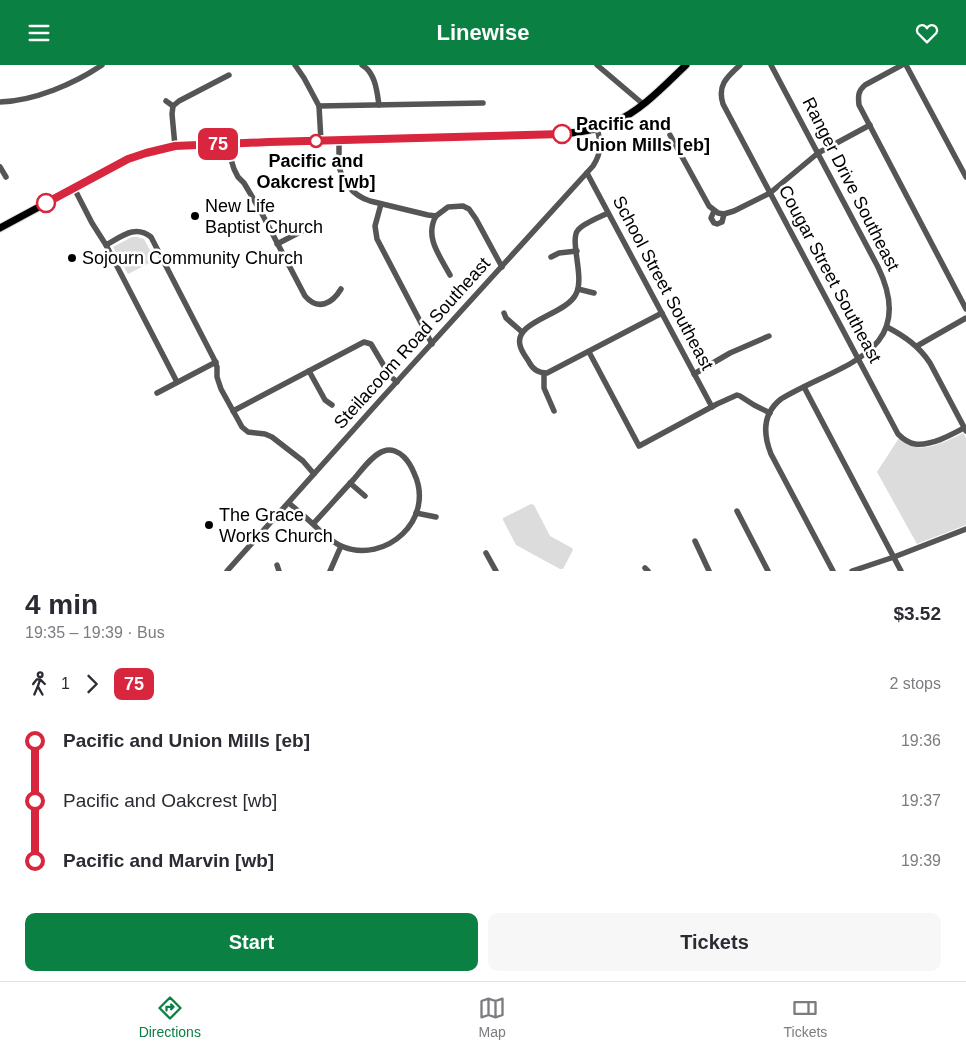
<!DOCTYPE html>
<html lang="en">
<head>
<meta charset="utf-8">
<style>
	body { margin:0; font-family:Helvetica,sans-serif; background:#f7f7f7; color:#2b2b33; height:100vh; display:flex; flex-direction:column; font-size:19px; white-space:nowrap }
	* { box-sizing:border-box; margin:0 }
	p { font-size:16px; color:#7c7c81 }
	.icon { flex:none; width:28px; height:28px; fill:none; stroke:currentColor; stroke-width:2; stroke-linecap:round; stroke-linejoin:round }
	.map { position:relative; height:506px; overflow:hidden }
	.sheet { display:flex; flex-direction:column; background:#fff; flex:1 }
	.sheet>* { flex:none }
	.badge { padding:0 10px; border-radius:8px; font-size:18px; line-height:32px }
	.map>.badge { position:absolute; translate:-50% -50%; box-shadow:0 0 0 2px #fff }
	.legs { display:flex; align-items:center; gap:8px; height:55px; padding:0 25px; font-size:16px }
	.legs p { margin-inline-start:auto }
	.head { display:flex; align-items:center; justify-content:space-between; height:85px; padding:0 25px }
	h1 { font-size:28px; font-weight:600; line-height:38px }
	.button { display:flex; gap:10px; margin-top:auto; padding:10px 25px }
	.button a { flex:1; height:58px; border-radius:10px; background:#0b8043; color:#fff; font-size:20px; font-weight:600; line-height:58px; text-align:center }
	.button a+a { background:#f7f7f7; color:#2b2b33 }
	ul { padding:0 25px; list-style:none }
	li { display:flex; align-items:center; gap:18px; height:60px; font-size:19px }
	li i { display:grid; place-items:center; width:8px; height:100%; margin:0 6px; background:currentColor }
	li i::after { content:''; width:12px; height:12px; margin:-6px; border:4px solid; border-radius:50%; background:#fff }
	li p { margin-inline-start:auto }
	li:first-child i { background:linear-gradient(#0000 50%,currentColor 0) }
	li:last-child i { background:linear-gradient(currentColor 50%,#0000 0) }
	header { display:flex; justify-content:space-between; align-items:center; height:65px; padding:0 25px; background:#0b8043; color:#fff; font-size:22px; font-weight:600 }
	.tabs { display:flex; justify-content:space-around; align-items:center; height:70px; border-top:1px solid #e1e1e2; background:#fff; font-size:14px; color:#7c7c81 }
	.tabs a { display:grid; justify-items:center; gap:2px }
	.tabs .selected { color:#0b8043 }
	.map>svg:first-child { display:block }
	.green { fill:#dcdcdc }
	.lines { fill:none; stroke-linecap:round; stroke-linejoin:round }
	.major-casing { stroke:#dbdbdb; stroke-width:9 }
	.minor { stroke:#555; stroke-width:5.5 }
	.major { stroke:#000; stroke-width:7 }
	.line-1-casing { stroke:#fff; stroke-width:11 }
	.line-1 { stroke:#d7263d; stroke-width:8 }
	.stop-1-dot { fill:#fff; stroke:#d7263d; stroke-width:2.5 }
	.poi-dot { fill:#000; stroke:#fff; stroke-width:2 }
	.labels { text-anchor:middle; stroke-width:5; stroke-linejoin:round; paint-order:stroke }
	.stop-label { font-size:18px; font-weight:bold; fill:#000; stroke:#fff; text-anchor:start }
	.street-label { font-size:18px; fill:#000; stroke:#fff }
	.poi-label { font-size:18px; fill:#000; stroke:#fff; text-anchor:start }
</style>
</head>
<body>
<header><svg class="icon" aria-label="menu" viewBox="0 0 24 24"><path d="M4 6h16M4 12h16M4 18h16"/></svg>Linewise<svg class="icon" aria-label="heart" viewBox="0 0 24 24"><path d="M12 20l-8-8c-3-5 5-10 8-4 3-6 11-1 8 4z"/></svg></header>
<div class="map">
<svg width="966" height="506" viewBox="0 0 966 506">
	<rect width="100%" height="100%" fill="#fff"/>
	<g class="green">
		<polygon points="132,172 137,172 144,174 155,195 128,209 113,182"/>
		<path d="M963,368l3,5v87l-49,19 -40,-72 22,-34c3,2 6,6 10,7 17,8 40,-5 54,-12z"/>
		<polygon points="531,439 534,440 550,471 572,483 573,485 563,504 560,504 516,480 503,455 503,453"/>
	</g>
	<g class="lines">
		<defs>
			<path id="major" d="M0,163l128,-69 18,-6 20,-5 23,-3 355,-10c23,-1 47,-3 69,-12 28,-12 51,-37 73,-58"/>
		</defs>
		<use href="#major" class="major-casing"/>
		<g class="minor">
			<polyline points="295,0 304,13 319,41 321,76"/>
			<path d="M362,0c13,7 15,26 17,40"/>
			<polyline points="597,0 643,39"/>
			<path d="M740,0c-13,12 -23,20 -17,39l175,330c5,5 10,9 17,10 16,2 36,-9 49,-16"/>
			<path d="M771,0l107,202c42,87 -41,98 -97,132 -19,15 -18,35 -10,55l62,117"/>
			<path d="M902,0l-37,20c-7,6 -7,11 -6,20l107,204"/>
			<polyline points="906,0 966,112"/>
			<polyline points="166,36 173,41 179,36 229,10"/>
			<path d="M0,37c34,-1 74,-18 102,-37"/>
			<polyline points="173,41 172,49 175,81"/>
			<polyline points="319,41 483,38"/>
			<polyline points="670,70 709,141 718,148 724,149 734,146 770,128 818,88 870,60"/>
			<path d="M339,75c0,8 0,16 0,24 2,18 15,32 31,37l58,14 8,1 12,-9 15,-1 6,3 7,10 26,48"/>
			<path d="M230,79l-1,9 5,16 4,8 6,6 16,27 45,86c13,15 27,8 36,-7"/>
			<polyline points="0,102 6,112"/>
			<polyline points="587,108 712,342"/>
			<polyline points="74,123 92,158 106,180 177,317"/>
			<polyline points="381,139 375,161 377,174 432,279"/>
			<polyline points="714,146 711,153 714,158 717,159 722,157 724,149"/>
			<path d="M608,148c-8,4 -24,10 -30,17 -9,10 7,47 -2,64 -10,21 -62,27 -56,51 1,6 6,12 9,17 4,8 10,11 18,11l115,-60"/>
			<path d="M436,151c-12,21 4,40 14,59"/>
			<polyline points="277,179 308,163"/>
			<path d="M106,180c15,-8 29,-21 45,-8l63,122 3,8v10l4,12 21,38 6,5 17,2 7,3 31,24 11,13"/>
			<polyline points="551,192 559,188 577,186"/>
			<polyline points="578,224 594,228"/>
			<polyline points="504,248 506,253 522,267"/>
			<path d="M887,262c17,9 32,19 43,36l36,68"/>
			<polyline points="917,281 966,253"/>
			<polyline points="589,287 639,381 717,339 737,330 740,331 754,340 770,348"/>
			<polyline points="309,306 325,335 332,340"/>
			<polyline points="544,308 544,323 554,346"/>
			<polyline points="694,309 730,288 769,271"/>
			<polyline points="804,322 901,506"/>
			<polyline points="157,328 216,297"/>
			<polyline points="233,346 364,277 371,279 390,311 397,317"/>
			<polyline points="350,418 365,431"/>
			<path d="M289,438c9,8 19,16 28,25 8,7 15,14 24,18 45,19 95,-27 73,-73 -2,-5 -5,-11 -10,-16 -5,-5 -13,-9 -20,-6 -11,3 -23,20 -30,28 -14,15 -27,30 -41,45"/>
			<polyline points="737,446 768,506"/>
			<polyline points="416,448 436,452"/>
			<polyline points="695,476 709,506"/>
			<polyline points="486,488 496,506"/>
			<polyline points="277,500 279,506"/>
			<polyline points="645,503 648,506"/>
			<path d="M227,506l155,-173 211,-232c9,-14 8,-23 4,-38"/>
			<polyline points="330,506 341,481"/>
			<polyline points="852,506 894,492 966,464"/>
		</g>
		<use href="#major" class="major"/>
	</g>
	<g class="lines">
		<defs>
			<polyline id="line-1" points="46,138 128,94 146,88 175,81 269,77 562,69"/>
		</defs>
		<use href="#line-1" class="line-1-casing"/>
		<use href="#line-1" class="line-1"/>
	</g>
	<g class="stop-1-dot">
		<circle cx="562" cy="69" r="9"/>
		<circle cx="316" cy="76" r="6"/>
		<circle cx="46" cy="138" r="9"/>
	</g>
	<g class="poi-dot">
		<circle cx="195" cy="151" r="5"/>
		<circle cx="72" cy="193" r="5"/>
		<circle cx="209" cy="460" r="5"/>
	</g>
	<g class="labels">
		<g class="stop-label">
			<text x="576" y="65">Pacific and<tspan x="576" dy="21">Union Mills [eb]</tspan></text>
			<text x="316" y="102" text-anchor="middle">Pacific and<tspan x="316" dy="21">Oakcrest [wb]</tspan></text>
		</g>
		<g class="street-label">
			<text transform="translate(851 119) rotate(63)" y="6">Ranger Drive Southeast</text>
			<text transform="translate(830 209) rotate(62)" y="6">Cougar Street Southeast</text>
			<text transform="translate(663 218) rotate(62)" y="6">School Street Southeast</text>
			<text transform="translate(412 278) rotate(-48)" y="6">Steilacoom Road Southeast</text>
		</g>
		<g class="poi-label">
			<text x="205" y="147">New Life<tspan x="205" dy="21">Baptist Church</tspan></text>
			<text x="82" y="199">Sojourn Community Church</text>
			<text x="219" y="456">The Grace<tspan x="219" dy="21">Works Church</tspan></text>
		</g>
	</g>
</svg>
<b class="badge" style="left:218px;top:79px;background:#d7263d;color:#fff">75</b>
</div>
<section class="sheet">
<div class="head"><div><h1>4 min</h1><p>19:35 – 19:39 · Bus</p></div><b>$3.52</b></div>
<div class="legs"><svg class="icon" aria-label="walk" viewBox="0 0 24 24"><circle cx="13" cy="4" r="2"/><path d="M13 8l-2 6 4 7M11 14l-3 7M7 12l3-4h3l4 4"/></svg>1<svg class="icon" aria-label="forward" viewBox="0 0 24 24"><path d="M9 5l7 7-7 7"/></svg><b class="badge" style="background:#d7263d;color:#fff">75</b><p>2 stops</p></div>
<ul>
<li><i style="color:#d7263d"></i><b>Pacific and Union Mills [eb]</b><p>19:36</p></li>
<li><i style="color:#d7263d"></i><span>Pacific and Oakcrest [wb]</span><p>19:37</p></li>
<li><i style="color:#d7263d"></i><b>Pacific and Marvin [wb]</b><p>19:39</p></li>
</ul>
<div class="button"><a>Start</a><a>Tickets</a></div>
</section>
<nav class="tabs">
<a class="selected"><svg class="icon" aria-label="directions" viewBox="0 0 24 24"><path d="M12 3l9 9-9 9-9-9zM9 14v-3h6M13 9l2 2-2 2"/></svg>Directions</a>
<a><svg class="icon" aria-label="map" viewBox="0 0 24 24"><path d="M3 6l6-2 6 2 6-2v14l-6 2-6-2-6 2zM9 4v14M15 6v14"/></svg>Map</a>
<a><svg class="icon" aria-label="tickets" viewBox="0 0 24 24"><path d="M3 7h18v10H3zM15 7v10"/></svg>Tickets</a>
</nav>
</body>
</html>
